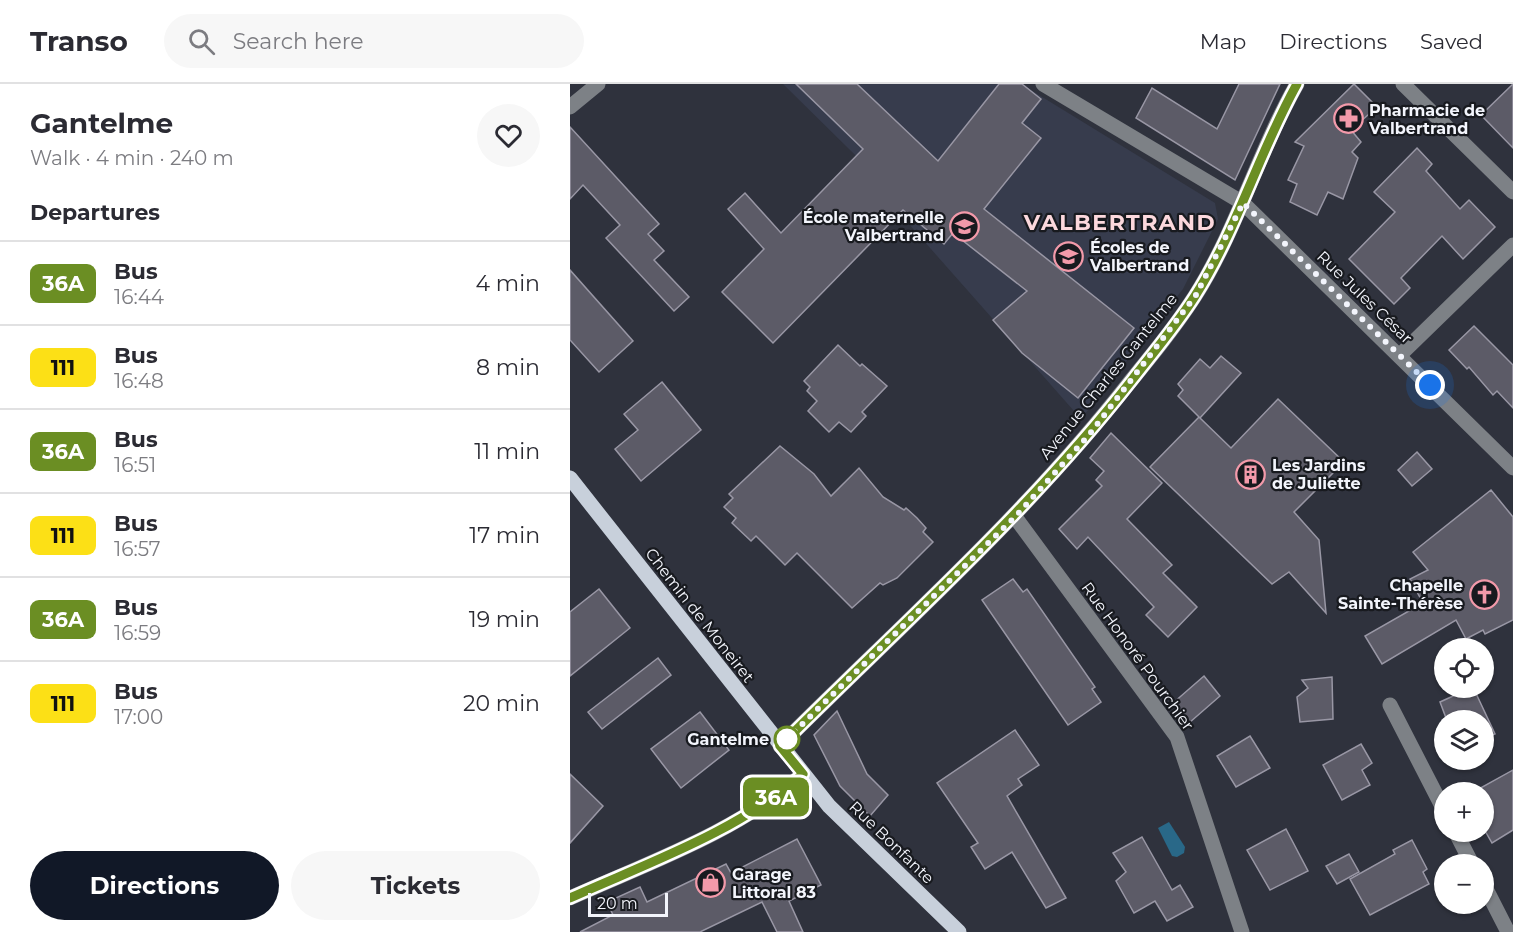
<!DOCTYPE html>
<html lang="en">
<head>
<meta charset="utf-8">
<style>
	body { margin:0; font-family:Montserrat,sans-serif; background:#f7f7f7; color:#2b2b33; height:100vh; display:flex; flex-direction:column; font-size:22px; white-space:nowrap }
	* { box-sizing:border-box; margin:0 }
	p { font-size:20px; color:#7c7c81 }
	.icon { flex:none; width:33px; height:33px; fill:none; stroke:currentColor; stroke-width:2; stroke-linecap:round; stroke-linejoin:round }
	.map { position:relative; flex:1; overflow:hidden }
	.sheet { display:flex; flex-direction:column; background:#fff; width:570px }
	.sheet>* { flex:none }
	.badge { padding:0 12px; border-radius:9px; font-size:21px; line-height:39px }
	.buttons { position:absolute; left:864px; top:554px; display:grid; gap:12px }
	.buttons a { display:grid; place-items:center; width:60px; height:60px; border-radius:50%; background:#fff; box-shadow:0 2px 4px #0004; font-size:30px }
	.scale { position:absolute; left:18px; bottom:15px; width:80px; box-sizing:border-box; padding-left:6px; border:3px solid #f3f5fc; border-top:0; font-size:16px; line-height:21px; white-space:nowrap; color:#f3f5fc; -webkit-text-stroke:4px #181a1f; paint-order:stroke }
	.you { position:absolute; width:30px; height:30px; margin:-15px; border:4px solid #fff; border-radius:50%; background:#1a73e8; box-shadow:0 0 0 9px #1a73e833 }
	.map>.badge { position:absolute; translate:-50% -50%; box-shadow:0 0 0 3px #fff }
	h2 { padding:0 30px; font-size:22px; line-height:54px }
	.round { display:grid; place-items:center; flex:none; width:63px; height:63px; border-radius:32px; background:#f7f7f7 }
	.summary { display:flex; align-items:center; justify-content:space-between; height:102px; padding:0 30px }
	h1 { font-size:28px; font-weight:700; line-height:45px }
	.cta { display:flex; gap:12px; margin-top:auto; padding:12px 30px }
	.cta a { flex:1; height:69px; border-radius:36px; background:#111827; color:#fff; font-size:24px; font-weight:700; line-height:69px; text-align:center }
	.cta a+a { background:#f7f7f7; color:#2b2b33 }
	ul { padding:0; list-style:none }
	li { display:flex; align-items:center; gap:18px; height:84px; padding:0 30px; border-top:2px solid #e1e1e2 }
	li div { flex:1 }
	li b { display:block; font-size:22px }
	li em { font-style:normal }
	li .badge { min-width:66px; font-weight:700; text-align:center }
	header { display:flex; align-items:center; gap:36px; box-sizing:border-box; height:84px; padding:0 30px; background:#fff; border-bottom:2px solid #e1e1e2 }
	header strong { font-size:28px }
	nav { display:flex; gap:33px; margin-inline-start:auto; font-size:21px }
	.search { width:420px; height:54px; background:#f7f7f7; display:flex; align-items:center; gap:15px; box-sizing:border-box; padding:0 21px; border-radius:33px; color:#7c7c81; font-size:22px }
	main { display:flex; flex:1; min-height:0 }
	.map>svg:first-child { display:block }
	.built { fill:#373c4d }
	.water { fill:#296888 }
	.building { fill:#5c5b67; stroke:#9997a5; stroke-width:1.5 }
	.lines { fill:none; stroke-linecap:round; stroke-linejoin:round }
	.minor { stroke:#7d8186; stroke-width:15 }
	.major { stroke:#c8d0db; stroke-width:15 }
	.line-casing { stroke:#fff; stroke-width:14 }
	.line { stroke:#6b8e23; stroke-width:9 }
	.walk { stroke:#f3f5fc; stroke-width:6; stroke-dasharray:0 10.8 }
	.stop-dot { fill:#fff; stroke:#6b8e23; stroke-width:3 }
	.labels { text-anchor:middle; stroke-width:4.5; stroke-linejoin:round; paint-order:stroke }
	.poi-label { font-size:16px; font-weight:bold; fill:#f3f5fc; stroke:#181a1f; text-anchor:start }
	.street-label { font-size:16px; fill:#f3f5fc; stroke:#181a1f }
	.stop-label { font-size:16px; font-weight:bold; fill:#f3f5fc; stroke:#181a1f; text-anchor:end }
	.district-label { font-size:22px; font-weight:bold; letter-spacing:1.5px; fill:#fcd8dd; stroke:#181a1f }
</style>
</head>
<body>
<header>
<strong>Transo</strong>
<div class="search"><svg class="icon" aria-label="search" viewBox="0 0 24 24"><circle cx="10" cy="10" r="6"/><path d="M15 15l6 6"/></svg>Search here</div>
<nav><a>Map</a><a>Directions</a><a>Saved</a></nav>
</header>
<main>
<section class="sheet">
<div class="summary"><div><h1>Gantelme</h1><p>Walk · 4 min · 240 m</p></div><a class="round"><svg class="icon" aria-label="heart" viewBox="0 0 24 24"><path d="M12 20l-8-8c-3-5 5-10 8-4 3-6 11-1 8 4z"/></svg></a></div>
<h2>Departures</h2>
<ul>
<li><span class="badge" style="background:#6b8e23;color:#fff">36A</span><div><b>Bus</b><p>16:44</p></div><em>4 min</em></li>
<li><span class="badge" style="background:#fce016;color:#111">111</span><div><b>Bus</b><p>16:48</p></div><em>8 min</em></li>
<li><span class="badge" style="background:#6b8e23;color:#fff">36A</span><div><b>Bus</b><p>16:51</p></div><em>11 min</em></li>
<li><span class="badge" style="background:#fce016;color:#111">111</span><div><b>Bus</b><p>16:57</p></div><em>17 min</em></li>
<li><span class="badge" style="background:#6b8e23;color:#fff">36A</span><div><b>Bus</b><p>16:59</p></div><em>19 min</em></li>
<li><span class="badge" style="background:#fce016;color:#111">111</span><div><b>Bus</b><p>17:00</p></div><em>20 min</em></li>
</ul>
<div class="cta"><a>Directions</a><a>Tickets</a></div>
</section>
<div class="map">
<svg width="943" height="848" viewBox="0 0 943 848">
	<rect width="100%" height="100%" fill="#2f323d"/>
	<polygon class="built" points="213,0 451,0 645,119 648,135 613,205 511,335 338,139 344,129"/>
	<polygon class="water" points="599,738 615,763 614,769 607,773 602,772 588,744"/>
	<g class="building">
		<polygon points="226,0 287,0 368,77 429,0 452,0 471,15 452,39 471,54 414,125 564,244 508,314 452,269 423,236 457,207 383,149 374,160 333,126 203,259 152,208 194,165 158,125 175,109 211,149 293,65"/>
		<polygon points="669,0 710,0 665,96 566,34 582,4 647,45"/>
		<polygon points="784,0 807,23 781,46 791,58 782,68 788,74 773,115 758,108 747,131 720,118 727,100 718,96 734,62 725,58"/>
		<polygon points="943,0 943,64 911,31"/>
		<polygon points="0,43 89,140 78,150 94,167 84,176 119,213 104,227 36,154 50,141 13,101 0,115"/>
		<polygon points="847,64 862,80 856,87 890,125 899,116 925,143 893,175 872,152 831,194 840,204 824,220 779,175 825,128 804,108"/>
		<polygon points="0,186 63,257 29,288 0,256"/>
		<polygon points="904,242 943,281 943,324 927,307 923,311 899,283 897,285 879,266"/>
		<polygon points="268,261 290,282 292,280 317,302 292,328 296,332 281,348 269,338 259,348 238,327 247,317 237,307 240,303 234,297"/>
		<polygon points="651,272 671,289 630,334 661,364 708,315 774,378 724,428 749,456 756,529 719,488 702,500 580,383 629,333 608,312 613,306 608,300 630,275 640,284"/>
		<polygon points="92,298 131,346 71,397 45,365 68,346 54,330"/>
		<polygon points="541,349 592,399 557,435 602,481 593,489 627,523 598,553 576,531 584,523 518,453 507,465 489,445 532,402 526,396 534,387 520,374"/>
		<polygon points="210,362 244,390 261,412 289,384 313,413 334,426 336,424 347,434 356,444 353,448 363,458 327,494 313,501 310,499 282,524 227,469 215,481 186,452 181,457 162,439 166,434 154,423 163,414 159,410"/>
		<polygon points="847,368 862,385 842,402 828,386"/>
		<polygon points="921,406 943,433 943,536 915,550 913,546 896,555 886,536 812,580 795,552 853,519 840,495 858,486 843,468"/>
		<polygon points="443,495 453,508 457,505 525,603 522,605 531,618 498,641 412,516"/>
		<polygon points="29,505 60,544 0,592 0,528"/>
		<polygon points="88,574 101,591 32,645 18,628"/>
		<polygon points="634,592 650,612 619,639 603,619"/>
		<polygon points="762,593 763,635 730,638 727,613 738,604 732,596"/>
		<polygon points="903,603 925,650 914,655 914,636 874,636 874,641 872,636 876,634 870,618"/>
		<polygon points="267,627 297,690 318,711 300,732 270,702 244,651"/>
		<polygon points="130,628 159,666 111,704 81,665"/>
		<polygon points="445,646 469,681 448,695 452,701 437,712 496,814 476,824 442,768 415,785 401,763 408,759 367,699"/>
		<polygon points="680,652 700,684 666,703 647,672"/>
		<polygon points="791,660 802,679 792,686 800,701 772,716 753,681"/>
		<polygon points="943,686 943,746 922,759 914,745 914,708 905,707"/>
		<polygon points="0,690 33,722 0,759"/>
		<polygon points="716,745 738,787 700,806 677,766"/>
		<polygon points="572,753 602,806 610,801 623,823 597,837 585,817 564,829 546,797 556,788 543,769"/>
		<polygon points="227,755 251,801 219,817 233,848 207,848 192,818 130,848 10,848 43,831 37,818 70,803 77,818 156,780 161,789"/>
		<polygon points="842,756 857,785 853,788 859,800 800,831 780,795 825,770 823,766"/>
		<polygon points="779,770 789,788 767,800 756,782"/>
	</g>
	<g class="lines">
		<g class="minor">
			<polyline points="473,0 673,119 943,384"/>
			<polyline points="833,0 943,108"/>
			<polyline points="0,23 28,0"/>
			<polyline points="830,271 943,161"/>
			<polyline points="445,433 607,653 672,848"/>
			<polyline points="820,621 874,726"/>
			<path d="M210,662c119,-119 245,-230 349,-363 23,-28 46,-56 66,-87 42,-66 63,-144 102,-212"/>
			<polyline points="885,747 902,780"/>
			<polyline points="914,801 938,848"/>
			<path d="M0,814c80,-36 167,-66 233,-124"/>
		</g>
		<polyline class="major" points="0,394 259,722 389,848"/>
	</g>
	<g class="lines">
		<defs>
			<path id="line" d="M0,814c80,-36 167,-66 233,-124l-23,-28c120,-120 247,-232 352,-366 21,-27 44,-54 63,-84 42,-66 64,-144 102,-212"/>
		</defs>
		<use href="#line" class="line-casing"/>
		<use href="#line" class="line"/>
		<polyline class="walk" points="217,655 445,433 519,351 626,211 673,119 860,301"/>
	</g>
	<defs>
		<symbol id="pharmacy-ring" viewBox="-11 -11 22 22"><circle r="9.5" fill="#181a1f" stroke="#f39aaa" stroke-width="1.5"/><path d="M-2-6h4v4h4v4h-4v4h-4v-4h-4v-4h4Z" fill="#f39aaa"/></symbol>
		<symbol id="school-ring" viewBox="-11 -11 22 22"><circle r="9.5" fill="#181a1f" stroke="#f39aaa" stroke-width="1.5"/><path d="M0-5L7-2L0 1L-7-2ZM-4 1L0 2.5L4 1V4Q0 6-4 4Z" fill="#f39aaa"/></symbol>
		<symbol id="building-ring" viewBox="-11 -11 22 22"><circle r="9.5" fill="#181a1f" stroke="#f39aaa" stroke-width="1.5"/><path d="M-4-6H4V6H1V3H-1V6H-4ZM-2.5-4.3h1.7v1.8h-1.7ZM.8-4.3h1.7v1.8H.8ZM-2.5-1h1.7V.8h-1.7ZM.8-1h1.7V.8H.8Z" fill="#f39aaa"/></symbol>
		<symbol id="church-ring" viewBox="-11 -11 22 22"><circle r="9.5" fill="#181a1f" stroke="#f39aaa" stroke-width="1.5"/><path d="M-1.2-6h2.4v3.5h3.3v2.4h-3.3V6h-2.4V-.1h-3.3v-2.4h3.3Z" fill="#f39aaa"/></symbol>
		<symbol id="shop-ring" viewBox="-11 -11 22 22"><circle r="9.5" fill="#181a1f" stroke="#f39aaa" stroke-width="1.5"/><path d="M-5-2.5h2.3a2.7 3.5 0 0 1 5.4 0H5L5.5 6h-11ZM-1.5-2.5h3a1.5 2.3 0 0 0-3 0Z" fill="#f39aaa"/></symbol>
	</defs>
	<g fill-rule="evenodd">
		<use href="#pharmacy-ring" x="762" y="18" width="33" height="33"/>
		<use href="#school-ring" x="378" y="126" width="33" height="33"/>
		<use href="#school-ring" x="482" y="156" width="33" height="33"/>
		<use href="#building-ring" x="664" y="374" width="33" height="33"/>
		<use href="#church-ring" x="898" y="494" width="33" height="33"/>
		<use href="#shop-ring" x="124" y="782" width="33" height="33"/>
	</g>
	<circle class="stop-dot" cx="217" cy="655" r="12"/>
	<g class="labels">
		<g class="poi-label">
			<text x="799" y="32">Pharmacie de<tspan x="799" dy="18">Valbertrand</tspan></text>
			<text x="374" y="139" text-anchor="end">École maternelle<tspan x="374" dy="18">Valbertrand</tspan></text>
			<text x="520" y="169">Écoles de<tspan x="520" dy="18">Valbertrand</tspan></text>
			<text x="702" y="387">Les Jardins<tspan x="702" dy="18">de Juliette</tspan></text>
			<text x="893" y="507" text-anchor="end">Chapelle<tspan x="893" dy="18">Sainte-Thérèse</tspan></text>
			<text x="162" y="796">Garage<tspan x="162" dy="18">Littoral 83</tspan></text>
		</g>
		<g class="street-label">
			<text transform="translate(795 213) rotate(44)" y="6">Rue Jules César</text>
			<text transform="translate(538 292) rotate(-51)" y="6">Avenue Charles Gantelme</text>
			<text transform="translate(130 531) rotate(52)" y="6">Chemin de Moneiret</text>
			<text transform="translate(568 572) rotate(54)" y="6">Rue Honoré Pourchier</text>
			<text transform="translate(322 758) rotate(44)" y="6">Rue Bonfante</text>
		</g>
		<g class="stop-label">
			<text x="199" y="661">Gantelme</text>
		</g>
		<g class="district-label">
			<text x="550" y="146">VALBERTRAND</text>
		</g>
	</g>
</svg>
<div class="buttons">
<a><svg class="icon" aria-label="locate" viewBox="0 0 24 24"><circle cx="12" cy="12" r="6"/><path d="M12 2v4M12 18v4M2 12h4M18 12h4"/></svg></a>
<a><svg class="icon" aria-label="layers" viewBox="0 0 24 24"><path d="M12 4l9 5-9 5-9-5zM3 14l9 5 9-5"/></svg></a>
<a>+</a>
<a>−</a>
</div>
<div class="scale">20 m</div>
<div class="you" style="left:860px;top:301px"></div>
<b class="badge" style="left:206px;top:713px;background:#6b8e23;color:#fff">36A</b>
</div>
</main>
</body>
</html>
